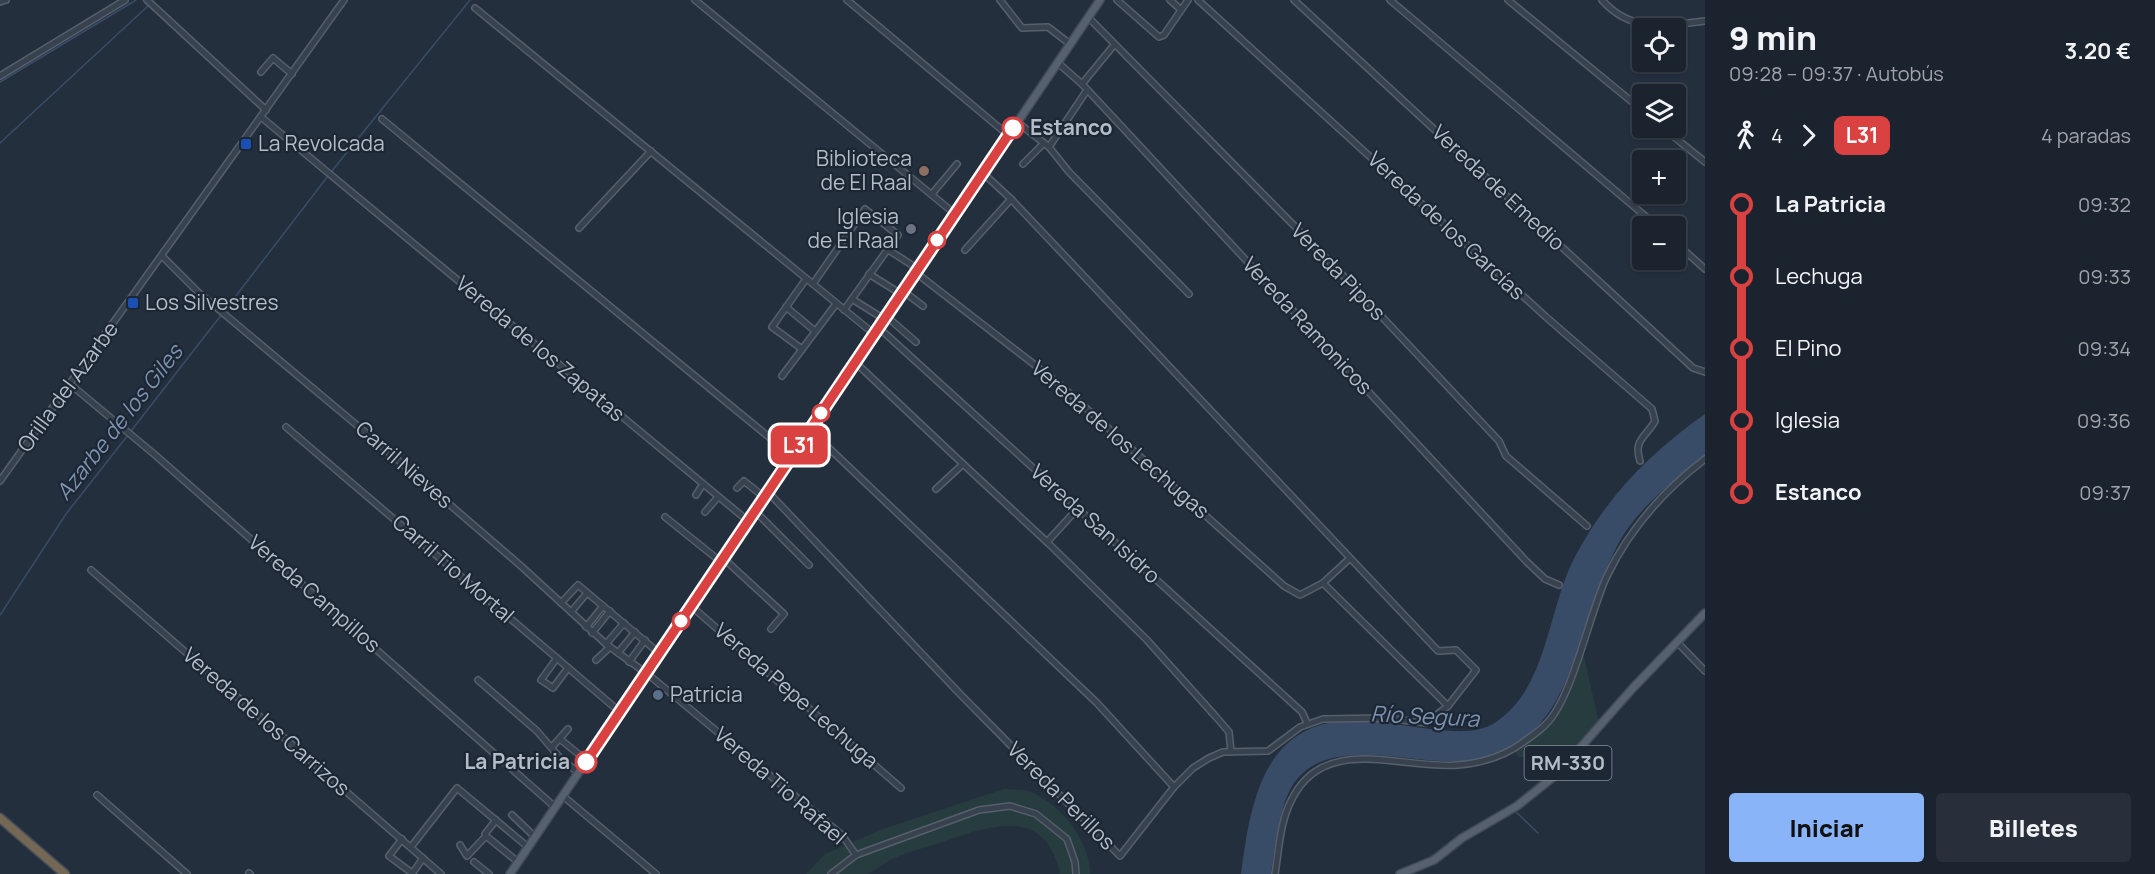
<!DOCTYPE html>
<html lang="es">
<head>
<meta charset="utf-8">
<style>
	body { margin:0; font-family:Manrope,sans-serif; background:#282f3a; color:#f1f3f6; height:100vh; display:flex; flex-direction:column; font-size:22px; white-space:nowrap }
	* { box-sizing:border-box; margin:0 }
	p { font-size:20px; color:#a0a4aa }
	.icon { flex:none; width:33px; height:33px; fill:none; stroke:currentColor; stroke-width:2; stroke-linecap:round; stroke-linejoin:round }
	.map { position:relative; flex:1; overflow:hidden }
	.details { display:flex; flex-direction:column; background:#1b232e; width:450px }
	.details>* { flex:none }
	.badge { padding:0 12px; border-radius:9px; font-size:21px; line-height:39px }
	.controls { position:absolute; left:1632px; top:18px; display:grid; gap:12px }
	.controls a { display:grid; place-items:center; width:54px; height:54px; border-radius:6px; background:#1b232e; box-shadow:0 2px 4px #0004,0 0 0 2px #39404a; font-size:30px }
	.map>.badge { position:absolute; translate:-50% -50%; box-shadow:0 0 0 3px #fff }
	.legs { display:flex; align-items:center; gap:9px; height:66px; padding:0 24px; font-size:20px }
	.legs p { margin-inline-start:auto }
	.headline { display:flex; align-items:center; justify-content:space-between; height:102px; padding:0 24px }
	h1 { font-size:33px; font-weight:800; line-height:45px }
	.action { display:flex; gap:12px; margin-top:auto; padding:12px 24px }
	.action a { flex:1; height:69px; border-radius:6px; background:#8ab4f8; color:#111; font-size:24px; font-weight:800; line-height:69px; text-align:center }
	.action a+a { background:#282f3a; color:#f1f3f6 }
	ul { padding:0 24px; list-style:none }
	li { display:flex; align-items:center; gap:21px; height:72px; font-size:22px }
	li i { display:grid; place-items:center; width:9px; height:100%; margin:0 8px; background:currentColor }
	li i::after { content:''; width:15px; height:15px; margin:-8px; border:4px solid; border-radius:50%; background:#1b232e }
	li p { margin-inline-start:auto }
	li:first-child i { background:linear-gradient(#0000 50%,currentColor 0) }
	li:last-child i { background:linear-gradient(currentColor 50%,#0000 0) }
	main { display:flex; flex:1; min-height:0 }
	.map>svg:first-child { display:block }
	.green { fill:#263c3f }
	.water { fill:#394c67 }
	.lines { fill:none; stroke-linecap:round; stroke-linejoin:round }
	.stream { stroke:#394c67; stroke-width:1.5 }
	.minor-casing { stroke:#565f6c; stroke-width:8 }
	.major-casing { stroke:#414a57; stroke-width:10 }
	.highway-casing { stroke:#434c59; stroke-width:11 }
	.minor { stroke:#38414e; stroke-width:5 }
	.major { stroke:#56606e; stroke-width:7 }
	.highway { stroke:#746855; stroke-width:8 }
	.line-1-casing { stroke:#fff; stroke-width:14 }
	.line-1 { stroke:#da4241; stroke-width:9 }
	.stop-1-dot { fill:#fff; stroke:#da4241; stroke-width:3 }
	.transit-dot { fill:#1a4fb4; stroke:#1d2633; stroke-width:2 }
	.education-dot { fill:#8d6e63; stroke:#1d2633; stroke-width:2 }
	.worship-dot { fill:#6b7280; stroke:#1d2633; stroke-width:2 }
	.service-dot { fill:#5c6f8a; stroke:#1d2633; stroke-width:2 }
	.labels { text-anchor:middle; stroke-width:4.5; stroke-linejoin:round; paint-order:stroke }
	.shield { fill:#1d2633; stroke:#878f9c; stroke-width:1.5 }
	.shield-label { font-size:20px; font-weight:bold; fill:#b4bcc9 }
	.stop-label { font-size:21px; font-weight:bold; fill:#b4bcc9; stroke:#1d2633; text-anchor:start }
	.poi-label { font-size:21px; fill:#b4bcc9; stroke:#1d2633; text-anchor:start }
	.street-label { font-size:21px; fill:#b4bcc9; stroke:#1d2633 }
	.water-label { font-size:22px; font-style:italic; fill:#7c92b1; stroke:#1d2633 }
</style>
</head>
<body>
<main>
<div class="map">
<svg width="1705" height="874" viewBox="0 0 1705 874">
	<rect width="100%" height="100%" fill="#242f3e"/>
	<g class="green">
		<polygon points="1583,652 1599,723 1557,770 1548,757 1518,757 1515,751 1547,726"/>
		<path d="M1004,789c8,1 17,0 24,2 31,10 63,51 62,83h-30c-14,-68 -69,-49 -118,-32 -17,6 -36,10 -52,18 -7,4 -16,12 -24,14 -18,0 -41,0 -60,0l19,-20 58,-25z"/>
	</g>
	<path class="water" d="M1705,414v41c-29,24 -60,47 -81,79 -37,58 -46,168 -101,205 -14,10 -33,18 -50,21 -53,10 -155,-34 -185,34 -9,21 -14,57 -17,80h-30c9,-65 19,-144 99,-153 29,-3 61,5 90,8 22,2 47,6 66,-7 54,-37 51,-116 81,-169 33,-60 73,-100 128,-139z"/>
	<g class="lines">
		<g class="stream">
			<polyline points="0,82 136,0"/>
			<polyline points="0,143 149,5"/>
			<polyline points="331,172 470,0"/>
			<polyline points="225,310 328,176"/>
			<polyline points="131,431 222,314"/>
			<polyline points="0,615 66,514 128,435"/>
			<polyline points="1516,812 1538,833"/>
		</g>
		<defs>
			<g id="minor">
				<polyline points="147,0 266,110"/>
				<polyline points="695,0 955,214"/>
				<polyline points="847,0 1008,135"/>
				<polyline points="1000,0 1022,28 1048,27 1070,44"/>
				<polyline points="1117,0 1159,37 1164,35 1188,0"/>
				<polyline points="1170,0 1180,9"/>
				<path d="M1198,0l348,317 106,92 3,12c-9,16 -22,19 -15,40"/>
				<polyline points="1294,0 1693,368 1705,372"/>
				<polyline points="1390,0 1657,226"/>
				<polyline points="1508,0 1642,110"/>
				<path d="M1602,0c29,33 65,26 103,21"/>
				<polyline points="0,2 6,0"/>
				<polyline points="475,8 813,284"/>
				<polyline points="1088,17 1334,266 1499,441 1506,456 1587,526"/>
				<polyline points="1057,62 1082,84 1527,562 1545,579 1559,585"/>
				<polyline points="261,72 273,58 292,74"/>
				<polyline points="0,76 125,0"/>
				<polyline points="1082,84 1114,45"/>
				<polyline points="261,117 748,521"/>
				<polyline points="382,119 792,456"/>
				<polyline points="1017,122 1049,147 1069,172 1189,294"/>
				<polyline points="1663,128 1705,162"/>
				<polyline points="1049,147 1087,90"/>
				<polyline points="1023,164 1044,143"/>
				<polyline points="932,194 957,164"/>
				<polyline points="579,228 651,151"/>
				<polyline points="1676,243 1705,269"/>
				<polyline points="887,249 918,269"/>
				<polyline points="965,250 1011,199"/>
				<polyline points="162,256 198,292 377,442 521,566 606,644 650,676 842,835 856,855"/>
				<polyline points="915,272 1058,383 1284,586 1300,595 1323,583"/>
				<polyline points="869,274 901,294"/>
				<polyline points="903,291 923,306"/>
				<polyline points="852,299 884,319"/>
				<polyline points="786,307 815,331"/>
				<polyline points="844,310 898,235 865,209 813,284 874,334"/>
				<polyline points="886,316 916,342"/>
				<polyline points="878,327 1302,712 1307,723"/>
				<polyline points="802,349 772,327 806,279"/>
				<polyline points="855,362 963,464 936,489"/>
				<polyline points="782,376 836,304"/>
				<polyline points="70,384 154,454 555,807"/>
				<polyline points="286,427 620,712"/>
				<polyline points="810,430 1097,703 1174,787"/>
				<polyline points="963,464 1047,542 1078,508"/>
				<polyline points="0,481 344,0"/>
				<polyline points="737,488 744,481 764,497"/>
				<polyline points="768,492 961,695 1120,856 1174,787 1193,768 1209,758 1223,752 1268,751 1300,727 1323,719 1386,718 1426,723 1448,706 1476,670 1456,650 1438,651 1011,199 983,173"/>
				<polyline points="696,495 703,484"/>
				<polyline points="755,511 809,565"/>
				<polyline points="705,512 718,497"/>
				<polyline points="665,517 721,562"/>
				<polyline points="1047,542 1146,639 1217,718 1229,732 1231,752"/>
				<polyline points="723,558 784,614 771,629"/>
				<polyline points="1349,559 1323,583 1448,706"/>
				<polyline points="91,570 441,874"/>
				<polyline points="561,603 578,585 659,653"/>
				<polyline points="691,606 901,788"/>
				<polyline points="571,612 587,593"/>
				<polyline points="586,627 603,606"/>
				<polyline points="592,633 610,611"/>
				<polyline points="1677,642 1705,671"/>
				<polyline points="606,644 624,623"/>
				<polyline points="618,653 635,632"/>
				<polyline points="557,658 541,680 553,688 568,668"/>
				<polyline points="596,660 610,647"/>
				<polyline points="629,662 645,640"/>
				<polyline points="478,680 537,731 561,759 579,773"/>
				<polyline points="560,739 587,761"/>
				<polyline points="552,747 568,729"/>
				<polyline points="97,795 187,874"/>
				<polyline points="563,796 656,874"/>
				<polyline points="512,815 535,837"/>
				<polyline points="486,836 485,834 496,820"/>
				<polyline points="402,839 389,856 412,873"/>
				<polyline points="460,845 467,856 486,836 518,862"/>
				<polyline points="411,847 457,788 528,847"/>
				<polyline points="474,862 489,874"/>
				<polyline points="249,873 250,874"/>
				<polyline points="412,874 423,858"/>
				<polyline points="831,874 856,855 979,810 1010,806 1036,814 1067,839 1075,862 1076,874"/>
				<path d="M1275,874c4,-25 5,-53 17,-75 33,-66 111,-29 166,-34 23,-2 46,-9 64,-22 8,-6 18,-12 25,-20 26,-27 42,-109 60,-147 23,-48 56,-85 98,-117"/>
			</g>
			<g id="major">
				<polyline points="510,874 1100,0"/>
				<polyline points="1400,874 1434,860 1462,838 1517,806 1557,774 1632,689 1705,613"/>
			</g>
			<polyline id="highway" points="0,818 65,874"/>
		</defs>
		<use href="#minor" class="minor-casing"/>
		<use href="#major" class="major-casing"/>
		<use href="#highway" class="highway-casing"/>
		<use href="#minor" class="minor"/>
		<use href="#major" class="major"/>
		<use href="#highway" class="highway"/>
	</g>
	<g class="lines">
		<defs>
			<polyline id="line-1" points="586,762 1013,128"/>
		</defs>
		<use href="#line-1" class="line-1-casing"/>
		<use href="#line-1" class="line-1"/>
	</g>
	<g class="stop-1-dot">
		<circle cx="1013" cy="128" r="10"/>
		<circle cx="937" cy="240" r="8"/>
		<circle cx="821" cy="413" r="8"/>
		<circle cx="681" cy="621" r="8"/>
		<circle cx="586" cy="762" r="10"/>
	</g>
	<g class="transit-dot">
		<rect x="240" y="138" width="12" height="12" rx="3"/>
		<rect x="127" y="297" width="12" height="12" rx="3"/>
	</g>
	<circle class="education-dot" cx="924" cy="171" r="6"/>
	<circle class="worship-dot" cx="911" cy="229" r="6"/>
	<circle class="service-dot" cx="658" cy="695" r="6"/>
	<g class="labels">
		<rect class="shield" x="1524.5" y="746" width="87" height="34" rx="4.5"/>
		<g class="shield-label">
			<text x="1568" y="770">RM-330</text>
		</g>
		<g class="stop-label">
			<text x="1030" y="135">Estanco</text>
			<text x="570" y="769" text-anchor="end">La Patricia</text>
		</g>
		<g class="poi-label">
			<text x="258" y="151">La Revolcada</text>
			<text x="912" y="166" text-anchor="end">Biblioteca<tspan x="912" dy="24">de El Raal</tspan></text>
			<text x="899" y="224" text-anchor="end">Iglesia<tspan x="899" dy="24">de El Raal</tspan></text>
			<text x="145" y="310">Los Silvestres</text>
			<text x="670" y="702">Patricia</text>
		</g>
		<g class="street-label">
			<text transform="translate(1498 188) rotate(43)" y="7">Vereda de Emedio</text>
			<text transform="translate(1446 226) rotate(43)" y="7">Vereda de los Garcías</text>
			<text transform="translate(1338 272) rotate(46)" y="7">Vereda Pipos</text>
			<text transform="translate(1307 326) rotate(47)" y="7">Vereda Ramonicos</text>
			<text transform="translate(540 349) rotate(40)" y="7">Vereda de los Zapatas</text>
			<text transform="translate(68 387) rotate(-54)" y="7">Orilla del Azarbe</text>
			<text transform="translate(1120 440) rotate(41)" y="7">Vereda de los Lechugas</text>
			<text transform="translate(404 465) rotate(41)" y="7">Carril Nieves</text>
			<text transform="translate(1095 524) rotate(42)" y="7">Vereda San Isidro</text>
			<text transform="translate(453 569) rotate(41)" y="7">Carril Tio Mortal</text>
			<text transform="translate(314 594) rotate(41)" y="7">Vereda Campillos</text>
			<text transform="translate(796 696) rotate(41)" y="7">Vereda Pepe Lechuga</text>
			<text transform="translate(266 722) rotate(41)" y="7">Vereda de los Carrizos</text>
			<text transform="translate(780 786) rotate(41)" y="7">Vereda Tio Rafael</text>
			<text transform="translate(1061 796) rotate(45)" y="7">Vereda Perillos</text>
		</g>
		<g class="water-label">
			<text transform="translate(119 422) rotate(-52)" y="8">Azarbe de los Giles</text>
			<text transform="translate(1425 716) rotate(3)" y="8">Río Segura</text>
		</g>
	</g>
</svg>
<div class="controls">
<a><svg class="icon" aria-label="locate" viewBox="0 0 24 24"><circle cx="12" cy="12" r="6"/><path d="M12 2v4M12 18v4M2 12h4M18 12h4"/></svg></a>
<a><svg class="icon" aria-label="layers" viewBox="0 0 24 24"><path d="M12 4l9 5-9 5-9-5zM3 14l9 5 9-5"/></svg></a>
<a>+</a>
<a>−</a>
</div>
<b class="badge" style="left:799px;top:445px;background:#da4241;color:#fff">L31</b>
</div>
<section class="details">
<div class="headline"><div><h1>9 min</h1><p>09:28 – 09:37 · Autobús</p></div><b>3.20 €</b></div>
<div class="legs"><svg class="icon" aria-label="walk" viewBox="0 0 24 24"><circle cx="13" cy="4" r="2"/><path d="M13 8l-2 6 4 7M11 14l-3 7M7 12l3-4h3l4 4"/></svg>4<svg class="icon" aria-label="forward" viewBox="0 0 24 24"><path d="M9 5l7 7-7 7"/></svg><b class="badge" style="background:#da4241;color:#fff">L31</b><p>4 paradas</p></div>
<ul>
<li><i style="color:#da4241"></i><b>La Patricia</b><p>09:32</p></li>
<li><i style="color:#da4241"></i><span>Lechuga</span><p>09:33</p></li>
<li><i style="color:#da4241"></i><span>El Pino</span><p>09:34</p></li>
<li><i style="color:#da4241"></i><span>Iglesia</span><p>09:36</p></li>
<li><i style="color:#da4241"></i><b>Estanco</b><p>09:37</p></li>
</ul>
<div class="action"><a>Iniciar</a><a>Billetes</a></div>
</section>
</main>
</body>
</html>
